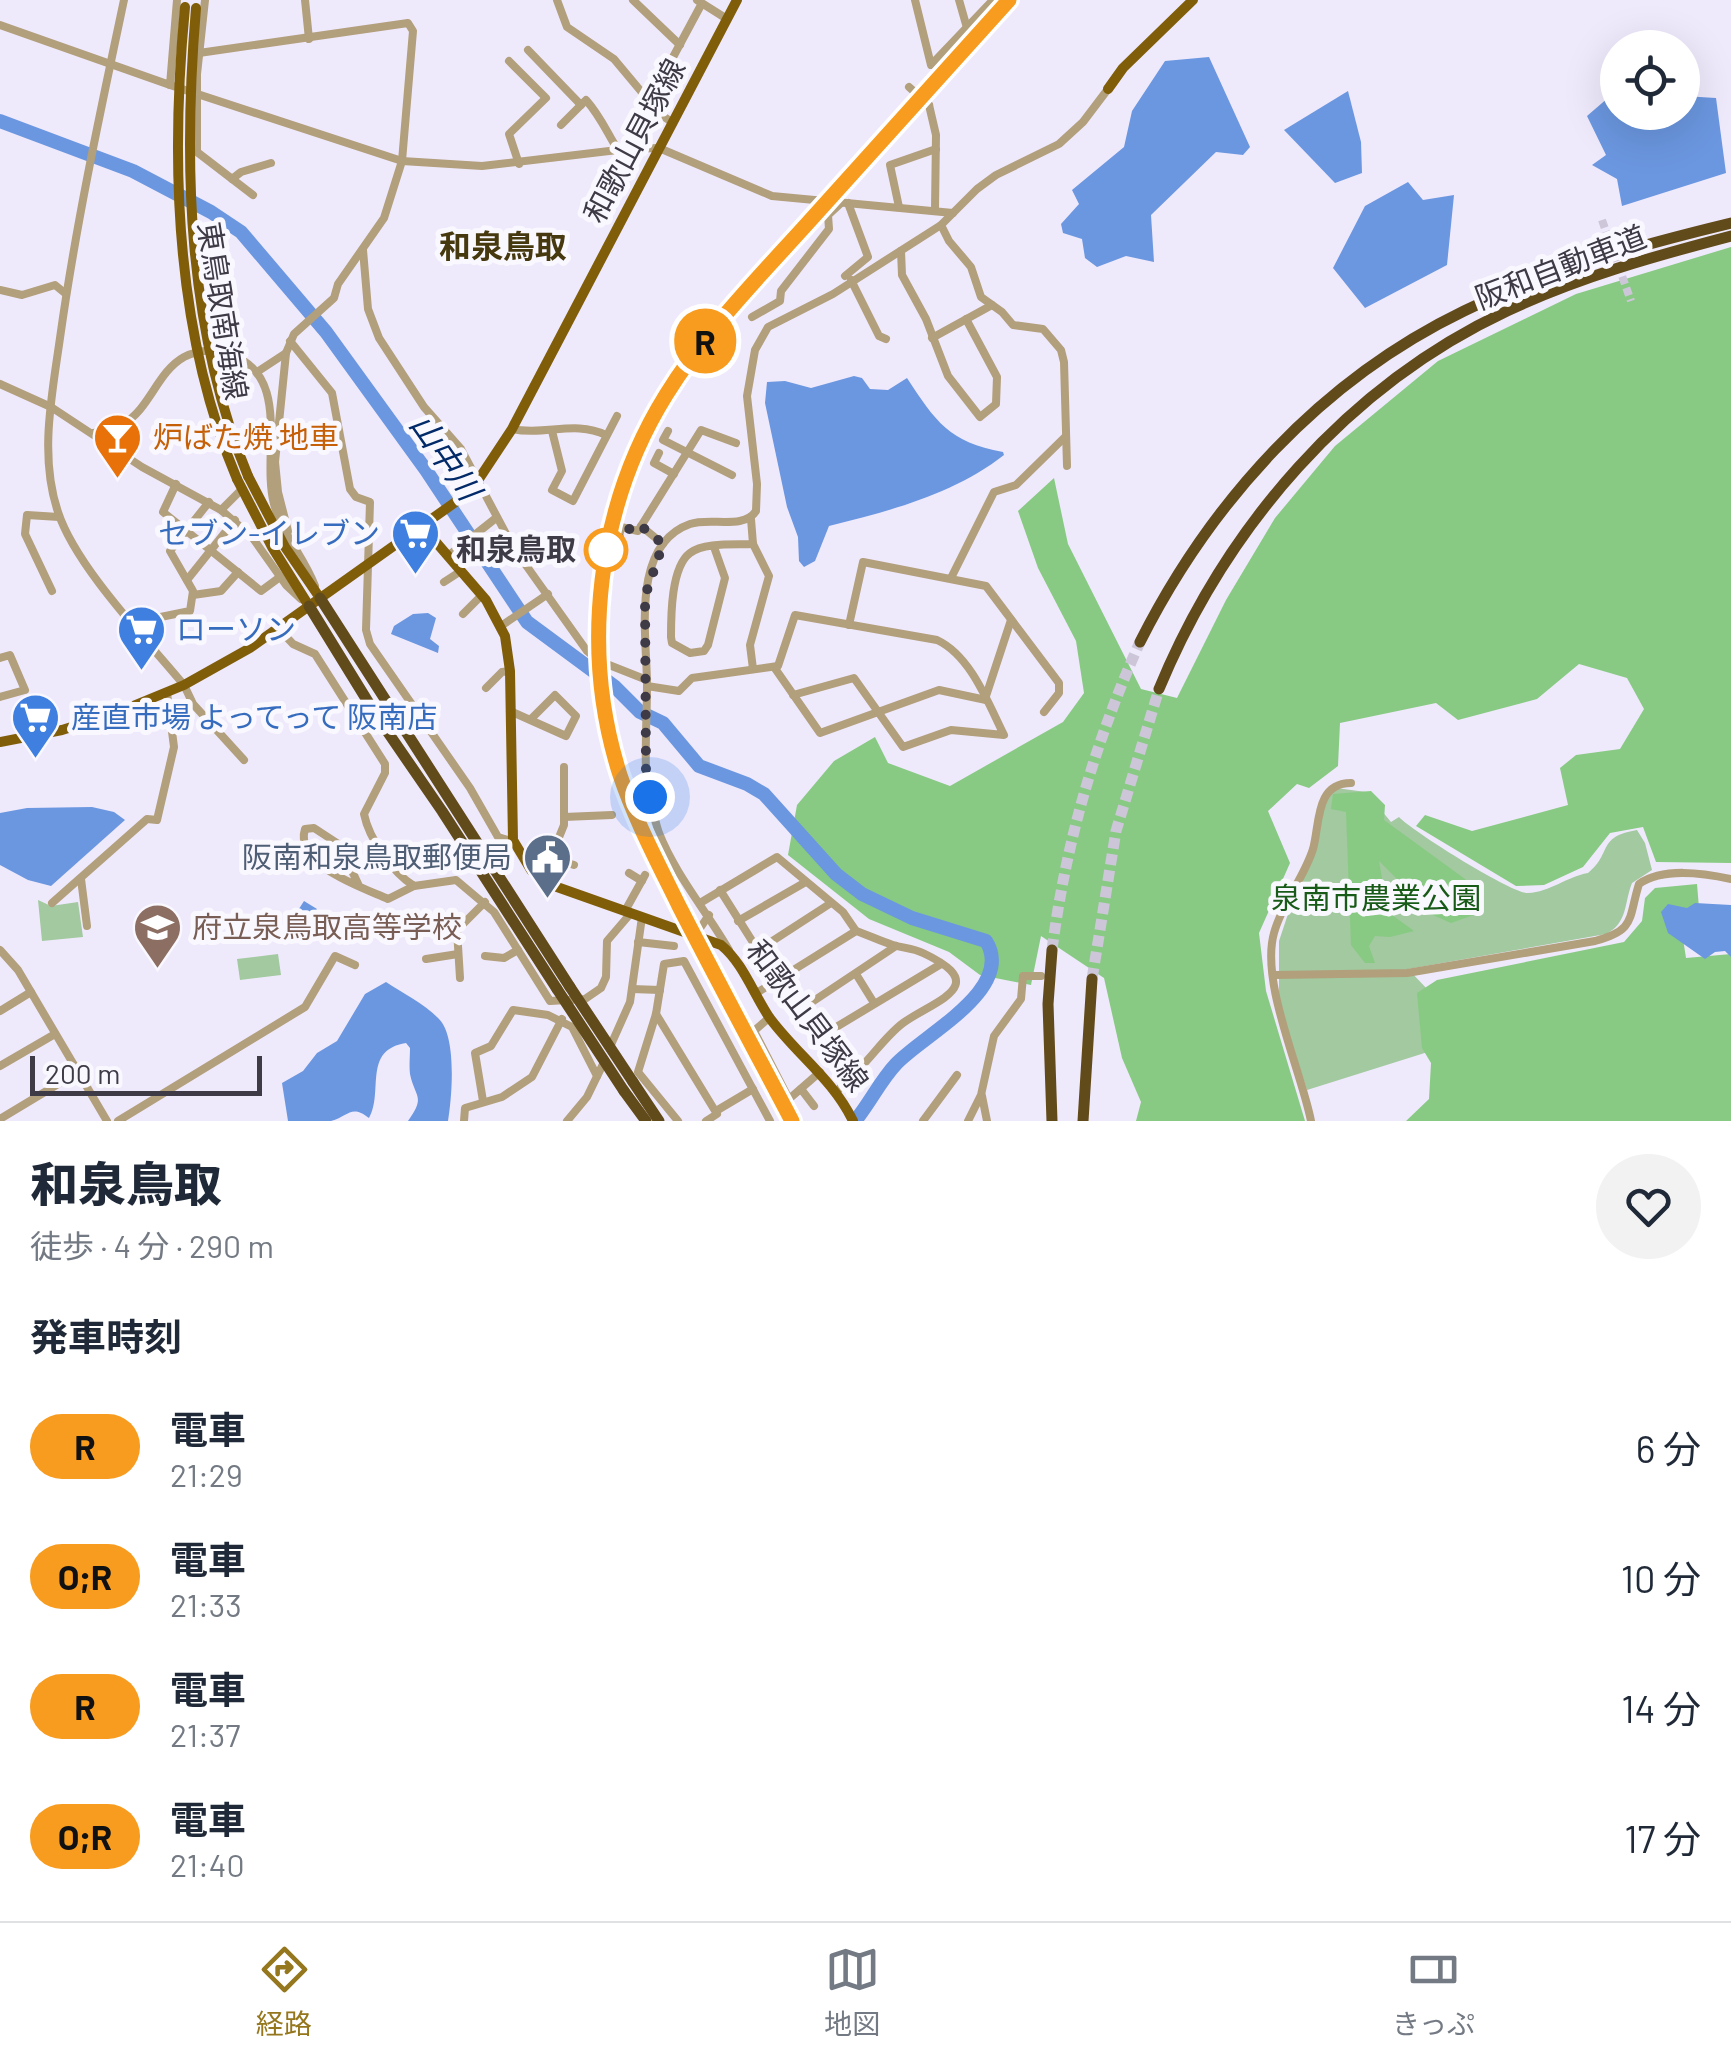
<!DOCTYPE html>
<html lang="ja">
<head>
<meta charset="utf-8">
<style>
	body { margin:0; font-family:Barlow,"Noto Sans JP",sans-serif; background:#f2f2f3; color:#1f2937; height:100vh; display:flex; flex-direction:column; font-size:38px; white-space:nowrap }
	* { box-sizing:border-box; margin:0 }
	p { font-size:32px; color:#747a83 }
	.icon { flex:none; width:55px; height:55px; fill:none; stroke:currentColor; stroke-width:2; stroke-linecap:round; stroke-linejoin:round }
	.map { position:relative; height:1121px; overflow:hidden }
	.details { display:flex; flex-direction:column; background:#fff; flex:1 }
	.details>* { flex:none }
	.badge { padding:0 20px; border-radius:32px; font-size:35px; line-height:65px }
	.controls { position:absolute; left:1600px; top:30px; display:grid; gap:20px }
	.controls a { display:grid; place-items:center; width:100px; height:100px; border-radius:50%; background:#fff; box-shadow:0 10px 40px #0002; font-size:50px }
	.scale { position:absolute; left:30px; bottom:25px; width:232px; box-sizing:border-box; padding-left:10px; border:5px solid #3e3a46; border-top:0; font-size:28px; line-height:35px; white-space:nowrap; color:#3e3a46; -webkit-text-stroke:8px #faf8ff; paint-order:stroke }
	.you { position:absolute; width:50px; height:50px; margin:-25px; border:8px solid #fff; border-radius:50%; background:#1a73e8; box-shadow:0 0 0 15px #1a73e833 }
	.map>.badge { position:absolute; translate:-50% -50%; box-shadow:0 0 0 5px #fff }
	h2 { padding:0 30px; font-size:38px; line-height:90px }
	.round { display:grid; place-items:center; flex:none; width:105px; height:105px; border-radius:52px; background:#f2f2f3 }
	.summary { display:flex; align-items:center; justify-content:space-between; height:170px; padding:0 30px }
	h1 { font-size:48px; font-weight:800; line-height:75px }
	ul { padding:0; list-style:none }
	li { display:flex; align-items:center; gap:30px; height:130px; padding:0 30px }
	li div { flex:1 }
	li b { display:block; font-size:38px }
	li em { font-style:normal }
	li .badge { min-width:110px; font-weight:700; text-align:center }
	.dock { display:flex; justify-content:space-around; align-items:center; height:140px; border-top:2px solid #e0e1e3; background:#fff; font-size:28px; color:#747a83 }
	.dock a { display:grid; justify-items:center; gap:5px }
	.dock .selected { color:#95771e }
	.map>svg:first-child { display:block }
	.green { fill:#a2c99f }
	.forest { fill:#88ca83 }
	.water { fill:#6b97e0 }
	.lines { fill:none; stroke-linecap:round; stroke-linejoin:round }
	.river { stroke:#6b97e0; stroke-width:14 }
	.minor-tunnel { stroke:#ccc6d8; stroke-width:8; stroke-dasharray:8 4; stroke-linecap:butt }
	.highway-tunnel { stroke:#ccc6d8; stroke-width:11; stroke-dasharray:11 5.5; stroke-linecap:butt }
	.minor { stroke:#b29f7c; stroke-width:8 }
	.major { stroke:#805e09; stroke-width:10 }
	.highway { stroke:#624b1b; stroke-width:11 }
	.rail-casing { stroke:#8c8796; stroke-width:6 }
	.rail { stroke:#faf8ff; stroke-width:2.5; stroke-dasharray:8; stroke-linecap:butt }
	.minor-bridge { stroke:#b29f7c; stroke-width:8 }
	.major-bridge { stroke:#805e09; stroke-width:10 }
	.highway-bridge { stroke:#624b1b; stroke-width:11 }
	.line-casing { stroke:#fff; stroke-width:22 }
	.line { stroke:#f79c1f; stroke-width:15 }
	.walk { stroke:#3e3a46; stroke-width:10; stroke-dasharray:0 18 }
	.stop-dot { fill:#fff; stroke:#f79c1f; stroke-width:5 }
	.labels { text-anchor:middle; stroke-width:10; stroke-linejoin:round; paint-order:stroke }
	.street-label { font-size:30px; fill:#3e3a46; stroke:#faf8ff }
	.food-label { font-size:30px; fill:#c56008; stroke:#faf8ff; text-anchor:start }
	.shop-label { font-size:30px; fill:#366cbe; stroke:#faf8ff; text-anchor:start }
	.stop-label { font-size:30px; font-weight:bold; fill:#3e3a46; stroke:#faf8ff; text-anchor:end }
	.service-label { font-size:30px; fill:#4e5e75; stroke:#faf8ff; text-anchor:end }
	.park-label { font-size:30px; fill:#185a17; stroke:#faf8ff }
	.education-label { font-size:30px; fill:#785e54; stroke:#faf8ff; text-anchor:start }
	.neighbourhood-label { font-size:32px; font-weight:bold; fill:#46380f; stroke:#faf8ff }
	.water-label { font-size:32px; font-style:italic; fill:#022a69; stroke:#faf8ff }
</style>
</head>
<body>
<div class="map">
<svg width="1731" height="1121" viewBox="0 0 1731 1121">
	<rect width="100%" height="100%" fill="#efe9fc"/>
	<g class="green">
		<path d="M1336,788l30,4 25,30 8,-5c13,14 113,77 129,76 22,-1 38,-16 60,-20 25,-20 8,-36 49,-43l8,13 7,27 -20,13c-8,20 -4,40 -26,51l-198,35 21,22 2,60 -124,39 -28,-87v-62l49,-147z"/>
		<polygon points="38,900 51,906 78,902 83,937 42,941"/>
		<polygon points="278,954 281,975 240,980 237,959"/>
	</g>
	<g class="forest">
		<polygon points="1731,247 1731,863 1656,862 1643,827 1610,833 1583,867 1544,885 1516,886 1416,826 1425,815 1472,831 1568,805 1560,768 1576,755 1620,749 1644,709 1627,678 1579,664 1537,699 1458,720 1436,703 1340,723 1338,766 1309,788 1297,784 1268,811 1290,863 1259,933 1266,991 1305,1121 1136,1121 1141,1102 1122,1058 1104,978 1041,936 1031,985 980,975 949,952 869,919 788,855 797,805 834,761 875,737 888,763 950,786 1063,722 1084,693 1076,641 1038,568 1018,511 1054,478 1068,544 1141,689 1177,698 1226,600 1275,518 1335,446 1438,361 1576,294"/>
		<polygon points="1371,791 1385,805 1384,820 1465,879 1480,896 1479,913 1451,923 1433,915 1379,861 1388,912 1414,931 1390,937 1375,936 1369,946 1375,963 1365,963 1351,945 1346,812 1331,809 1333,794"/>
		<polygon points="1697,884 1699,908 1679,913 1686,958 1731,954 1731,1121 1406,1121 1429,1099 1431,1063 1422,1048 1417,993 1437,980 1624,942 1642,921 1645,898 1655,888"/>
	</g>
	<g class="water">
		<polygon points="1209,57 1250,147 1243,155 1216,152 1151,215 1154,262 1126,256 1097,267 1085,258 1082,239 1063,233 1061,224 1079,204 1072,190 1124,147 1132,111 1165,61"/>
		<polygon points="1348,91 1361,142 1362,173 1335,183 1284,130"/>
		<polygon points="1616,91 1618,112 1682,112 1683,96 1716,98 1726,173 1622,206 1617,179 1592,165 1606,155 1587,116"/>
		<polygon points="1408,182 1423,200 1454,195 1447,265 1365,308 1333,268 1365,206"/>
		<path d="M854,376l8,2 8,11 18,1 19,-12c29,44 42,64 96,74l1,3c-50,39 -114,56 -175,71l-14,35 -11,6 -5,-6 -1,-24 -11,-30 -22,-104 2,-21 18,-1 26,7z"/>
		<polygon points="413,614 428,613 436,618 430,639 439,646 438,653 391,634 394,626"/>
		<polygon points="92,807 114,812 125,820 51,886 28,880 0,865 0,813 27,808"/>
		<polygon points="304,901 317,909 301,934 288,926"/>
		<polygon points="1695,903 1731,905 1731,957 1725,951 1715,952 1705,959 1668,933 1661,912 1668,904 1687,908"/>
		<path d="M386,982c16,11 39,22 53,37 18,18 13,78 9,102h-40c18,-25 7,-23 2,-47 -1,-8 0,-18 0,-26l-4,-5c-44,7 -22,49 -37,75 -18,-14 -20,-2 -38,3 -12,0 -30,0 -43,0l-6,-38 21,-12 14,-18 20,-12 28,-47z"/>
	</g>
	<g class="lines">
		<path class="river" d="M0,121l133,50 78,41 30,20 85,100 100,138 101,152 88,65 25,25 23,11 36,43 48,18 17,10 72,80 26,20 50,24 74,23c30,48 -63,94 -90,123 -16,17 -26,39 -41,57"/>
		<polyline class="minor-tunnel" points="1602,220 1631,301"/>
		<g class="highway-tunnel">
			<path d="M1052,950c14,-109 43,-208 88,-308"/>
			<polyline points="1092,979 1116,831 1159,689"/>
		</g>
		<g class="minor">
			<path d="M124,0c-24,113 -48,224 -64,338 -8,57 -21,118 -2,174 18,55 88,127 126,173l9,19 51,56"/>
			<polyline points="205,0 197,74 197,152 253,195"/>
			<polyline points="305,0 309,39"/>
			<polyline points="557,0 567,27 614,59 660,114 673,123"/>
			<polyline points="633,0 680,45"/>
			<polyline points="697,0 727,19"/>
			<polyline points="915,0 931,65 993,0"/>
			<polyline points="959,0 967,28"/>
			<polyline points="0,25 170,85 177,0"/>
			<polyline points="528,50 581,105"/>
			<polyline points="199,53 408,23 413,31 402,161 384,218 338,284 334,298 294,334 286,353 257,372"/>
			<polyline points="672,59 701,5"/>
			<polyline points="509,61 546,98 509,134 519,164"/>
			<polyline points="170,85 402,161 482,166 626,149 659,148 772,196 953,213"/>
			<polyline points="929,105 936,135 935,209"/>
			<path d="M561,125l25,-25c15,17 20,31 32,50"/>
			<polyline points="232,179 241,172 271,163"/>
			<polyline points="899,207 890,165 936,149"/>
			<polyline points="941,225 949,241 971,267 981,297 1002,312 1013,325 1043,329 1061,350 1064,362 1067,466"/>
			<polyline points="363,250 368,309 379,338 424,407 461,449 513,547 587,651 599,661 647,680"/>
			<polyline points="901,251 902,275 926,319 948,376 980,417 996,404 997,377 966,319"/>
			<polyline points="845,276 868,257 848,203"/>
			<polyline points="851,280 879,336 886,339"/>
			<polyline points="0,290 22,295 55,285 66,294"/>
			<polyline points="752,317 780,301 781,291 829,229 828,215 842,202"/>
			<polyline points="932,338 992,305"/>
			<polyline points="290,341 332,393 350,489 356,497 370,502 366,630 370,644 470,788 498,837 514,842"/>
			<polyline points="286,353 275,462 278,492 288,531"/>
			<polyline points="0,384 51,407 142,467 221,510 252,537 286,585 301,599"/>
			<path d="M512,429c33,7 63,-9 94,6"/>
			<polyline points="552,431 562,471 552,490 573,501 617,416"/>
			<polyline points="668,431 663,440 732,475"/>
			<path d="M93,433c10,-2 21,-4 30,-9 27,-15 34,-52 61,-67 14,-7 30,-8 45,-3 64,21 32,101 45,150 8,30 30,53 41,82"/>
			<polyline points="659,453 654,463 674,474"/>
			<polyline points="176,484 163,512 261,591 280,577"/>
			<polyline points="221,510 241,490"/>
			<polyline points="751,519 753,544 769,576 750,645 753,669"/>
			<polyline points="641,526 663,544"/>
			<path d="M714,547l11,31 -17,67 -4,6 -14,2 -18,-10 -1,-6c0,-21 0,-70 19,-84 14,-11 46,-8 63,-9"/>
			<polyline points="448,556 496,518"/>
			<polyline points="613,567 621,527 638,531 701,430 736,443"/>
			<polyline points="951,578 994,492 1016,485 1065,437"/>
			<polyline points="187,580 235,520"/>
			<polyline points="444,582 461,571"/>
			<polyline points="52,591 25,534 27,515 59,517"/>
			<polyline points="193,595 221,591 238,572"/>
			<polyline points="463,614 482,595"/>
			<polyline points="849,625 863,562 986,586 1059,683 1059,693 1044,712"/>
			<polyline points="135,626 141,621 190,611 193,591 170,551 209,502"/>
			<polyline points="501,626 548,594"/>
			<path d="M279,629l14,15 22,10 70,110v9l-21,41c5,25 29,59 50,72l42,-6 38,32 56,89 35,-2 16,-11 5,-11 1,-36 24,-28"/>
			<polyline points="0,658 10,655 25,690 0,697"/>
			<polyline points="774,667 820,733 939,690 986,700"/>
			<path d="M647,686l32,5 13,-13 86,-12 17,-51 142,25c34,16 51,63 67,95l-53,-5 -48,17 -49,-69 -61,17"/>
			<polyline points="486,688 502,672 510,671"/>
			<polyline points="986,696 1011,620"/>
			<polyline points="510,711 566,736 576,716 555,695 530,720"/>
			<polyline points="564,817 612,815"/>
			<polyline points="550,857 574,865"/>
			<polyline points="629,873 642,881"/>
			<polyline points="81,879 87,926"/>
			<polyline points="542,879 564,825 564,767"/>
			<path d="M359,886l-19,-41 -26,-17 -9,1c-11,36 56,58 83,70l26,-13"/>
			<path d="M720,890l77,122 63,56c14,-14 27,-33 43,-45 32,-23 90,-37 20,-70 -10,-5 -21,-5 -30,-8 -13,-4 -25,-10 -37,-14l-101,63"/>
			<polyline points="52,903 147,819 157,820 174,747 167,693"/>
			<polyline points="700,903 777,857 843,912 856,931"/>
			<polyline points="625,911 645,875"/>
			<polyline points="738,921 804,883"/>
			<polyline points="696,934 709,915"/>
			<polyline points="638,942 674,946"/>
			<polyline points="0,950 18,970 107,1121"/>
			<path d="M729,950c-22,-38 -54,-76 -70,-117 -7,-20 -10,-42 -13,-62 -1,-29 1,-57 1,-86 0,-48 -17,-140 43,-161 20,-7 54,6 66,-13l1,-27 -10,-88 8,-46 13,-23 65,-33 108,-69 36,-36 19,-14 63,-31 24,-22 25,-33"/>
			<polyline points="757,951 831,903"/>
			<polyline points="485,956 504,958 518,950"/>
			<polyline points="426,959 458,954"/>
			<polyline points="856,974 874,1003"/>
			<path d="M1274,975l133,-2 188,-32c41,-11 33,-22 44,-57 24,-17 64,-11 92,-5"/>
			<polyline points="460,978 457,930 485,902"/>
			<polyline points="632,989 660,990"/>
			<polyline points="0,1011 31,992"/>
			<polyline points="797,1012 896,946"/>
			<polyline points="656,1014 717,1114 706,1121"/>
			<polyline points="770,1017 754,1031 789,1099 820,1072"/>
			<polyline points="823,1035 941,964"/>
			<polyline points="610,1047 630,1002 642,917"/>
			<polyline points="0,1066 55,1034"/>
			<polyline points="801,1089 814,1106"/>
			<polyline points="837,1091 860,1068"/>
			<polyline points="982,1096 987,1121"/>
			<polyline points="483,1101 475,1053 491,1046 513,1010 548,1015 572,1027 597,1076"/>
			<polyline points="716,1111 753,1089"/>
			<polyline points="0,1119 78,1072"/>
			<polyline points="118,1121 305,1007 335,956 355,965"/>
			<polyline points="464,1121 465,1108 502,1097 532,1077 562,1019"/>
			<polyline points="567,1121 587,1097 605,1060"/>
			<polyline points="678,1121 638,1072 656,1014 664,964 684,961 770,1121"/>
			<polyline points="923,1121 957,1075"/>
			<polyline points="968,1121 981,1095 994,1036 1021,999 1023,976 1041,976"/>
			<path d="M1311,1121c-10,-51 -51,-139 -37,-188 8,-30 30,-55 39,-84 7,-25 2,-66 38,-66"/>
		</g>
		<g class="major">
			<polyline points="1108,89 1123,68 1193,0"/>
			<polyline points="248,476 285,547 320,598"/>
			<polyline points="237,479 272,547 309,606"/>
			<path d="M422,526l64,74 19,36 5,35 3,169 18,30 26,17 164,58c22,18 32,48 48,72 27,37 64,62 84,104"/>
			<polyline points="0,742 62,730 116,713 184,685 250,648 471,491 512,429 737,0"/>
		</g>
		<g class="highway">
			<polyline points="320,598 570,987"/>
			<polyline points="309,606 378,718 442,811 557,989"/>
			<path d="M1140,642c71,-141 181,-262 324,-331 85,-41 176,-66 267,-88"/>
			<path d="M1159,689c67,-162 188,-303 348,-378 72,-34 148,-55 224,-75"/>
			<polyline points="633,1082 659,1121"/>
			<polyline points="624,1091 646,1121"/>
			<polyline points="1052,1121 1048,1004 1052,950"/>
			<polyline points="1083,1121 1092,979"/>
		</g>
		<defs>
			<path id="rail" d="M791,1121c-37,-72 -75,-143 -112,-216 -22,-43 -45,-85 -59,-131 -48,-150 -15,-292 73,-418l316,-356"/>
		</defs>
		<use href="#rail" class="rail-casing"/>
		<use href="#rail" class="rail"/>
		<polyline class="minor-bridge" points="909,87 929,105"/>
		<g class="major-bridge">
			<path d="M185,7c-15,156 -10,326 52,472"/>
			<path d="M196,8c-13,156 -9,322 52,468"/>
		</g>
		<g class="highway-bridge">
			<polyline points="570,987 633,1082"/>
			<polyline points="557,989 624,1091"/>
		</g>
	</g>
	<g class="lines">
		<defs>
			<path id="line" d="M792,1121c-38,-72 -76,-143 -113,-215 -21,-43 -44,-86 -59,-131 -40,-125 -23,-269 46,-380 38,-62 91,-116 140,-170 67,-75 135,-150 203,-225"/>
		</defs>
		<use href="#line" class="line-casing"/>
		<use href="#line" class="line"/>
		<polyline class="walk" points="606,550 618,541 622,528 638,530 641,526 663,544 645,596 646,771 650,797"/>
	</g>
	<defs>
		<symbol id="bar-pin" viewBox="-11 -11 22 30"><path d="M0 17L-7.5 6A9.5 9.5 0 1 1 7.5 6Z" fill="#e8710a" stroke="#faf8ff"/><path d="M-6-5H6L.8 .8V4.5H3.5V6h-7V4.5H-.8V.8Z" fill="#fff"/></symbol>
		<symbol id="supermarket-pin" viewBox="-11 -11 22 30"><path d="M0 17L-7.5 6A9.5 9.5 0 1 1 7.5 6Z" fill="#3f7fe0" stroke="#faf8ff"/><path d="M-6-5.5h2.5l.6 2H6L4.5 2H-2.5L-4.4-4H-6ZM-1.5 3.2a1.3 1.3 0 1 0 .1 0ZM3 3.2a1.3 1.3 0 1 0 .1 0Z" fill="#fff"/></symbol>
		<symbol id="civic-pin" viewBox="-11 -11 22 30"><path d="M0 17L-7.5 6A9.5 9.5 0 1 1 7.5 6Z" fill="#5c6f8a" stroke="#faf8ff"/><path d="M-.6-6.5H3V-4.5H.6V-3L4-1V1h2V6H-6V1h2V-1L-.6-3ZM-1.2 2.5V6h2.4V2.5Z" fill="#fff"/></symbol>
		<symbol id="school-pin" viewBox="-11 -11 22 30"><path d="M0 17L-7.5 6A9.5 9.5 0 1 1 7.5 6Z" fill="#8d6e63" stroke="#faf8ff"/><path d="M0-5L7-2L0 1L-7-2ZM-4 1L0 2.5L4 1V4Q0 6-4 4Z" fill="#fff"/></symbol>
	</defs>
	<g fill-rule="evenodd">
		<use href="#bar-pin" x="90" y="410" width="55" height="75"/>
		<use href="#supermarket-pin" x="388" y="506" width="55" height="75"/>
		<use href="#supermarket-pin" x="114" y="602" width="55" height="75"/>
		<use href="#supermarket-pin" x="8" y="690" width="55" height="75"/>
		<use href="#civic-pin" x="520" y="830" width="55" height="75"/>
		<use href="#school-pin" x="130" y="900" width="55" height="75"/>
	</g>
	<circle class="stop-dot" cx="606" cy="550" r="20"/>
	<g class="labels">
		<g class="street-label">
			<text transform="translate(635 141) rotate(-62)" y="10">和歌山貝塚線</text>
			<text transform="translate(1561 268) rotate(-21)" y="10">阪和自動車道</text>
			<text transform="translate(222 311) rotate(81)" y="10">東鳥取南海線</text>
			<text transform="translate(807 1016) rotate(53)" y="10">和歌山貝塚線</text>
		</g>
		<g class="food-label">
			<text x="153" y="448">炉ばた焼 地車</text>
		</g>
		<g class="shop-label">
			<text x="380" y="544" text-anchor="end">セブン-イレブン</text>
			<text x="176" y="640">ローソン</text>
			<text x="71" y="728">産直市場 よってって 阪南店</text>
		</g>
		<g class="stop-label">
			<text x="576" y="560">和泉鳥取</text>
		</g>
		<g class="service-label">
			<text x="512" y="868">阪南和泉鳥取郵便局</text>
		</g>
		<g class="park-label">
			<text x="1376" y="909">泉南市農業公園</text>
		</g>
		<g class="education-label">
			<text x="192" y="938">府立泉鳥取高等学校</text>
		</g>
		<g class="neighbourhood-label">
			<text x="503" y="258">和泉鳥取</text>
		</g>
		<g class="water-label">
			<text transform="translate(445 457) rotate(55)" y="11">山中川</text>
		</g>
	</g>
</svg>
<div class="controls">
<a><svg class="icon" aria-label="locate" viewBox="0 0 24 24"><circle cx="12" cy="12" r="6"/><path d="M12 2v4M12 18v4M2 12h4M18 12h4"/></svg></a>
</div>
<div class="scale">200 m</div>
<div class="you" style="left:650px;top:797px"></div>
<b class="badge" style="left:705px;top:341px;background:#f79c1f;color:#111">R</b>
</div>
<section class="details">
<div class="summary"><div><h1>和泉鳥取</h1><p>徒歩 · 4 分 · 290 m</p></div><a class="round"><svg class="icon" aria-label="heart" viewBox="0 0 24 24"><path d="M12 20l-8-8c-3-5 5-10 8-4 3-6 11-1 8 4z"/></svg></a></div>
<h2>発車時刻</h2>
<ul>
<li><span class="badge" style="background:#f79c1f;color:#111">R</span><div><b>電車</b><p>21:29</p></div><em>6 分</em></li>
<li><span class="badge" style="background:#f79c1f;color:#111">O;R</span><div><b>電車</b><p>21:33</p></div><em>10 分</em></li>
<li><span class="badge" style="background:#f79c1f;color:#111">R</span><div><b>電車</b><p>21:37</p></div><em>14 分</em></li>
<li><span class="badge" style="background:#f79c1f;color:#111">O;R</span><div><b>電車</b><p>21:40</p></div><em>17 分</em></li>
</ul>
</section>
<nav class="dock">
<a class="selected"><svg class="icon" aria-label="directions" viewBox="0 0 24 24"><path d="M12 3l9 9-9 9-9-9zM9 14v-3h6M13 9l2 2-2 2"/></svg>経路</a>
<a><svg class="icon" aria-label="map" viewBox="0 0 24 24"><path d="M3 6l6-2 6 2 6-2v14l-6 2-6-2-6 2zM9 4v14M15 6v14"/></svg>地図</a>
<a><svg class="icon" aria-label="tickets" viewBox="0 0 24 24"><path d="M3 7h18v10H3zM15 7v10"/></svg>きっぷ</a>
</nav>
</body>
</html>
